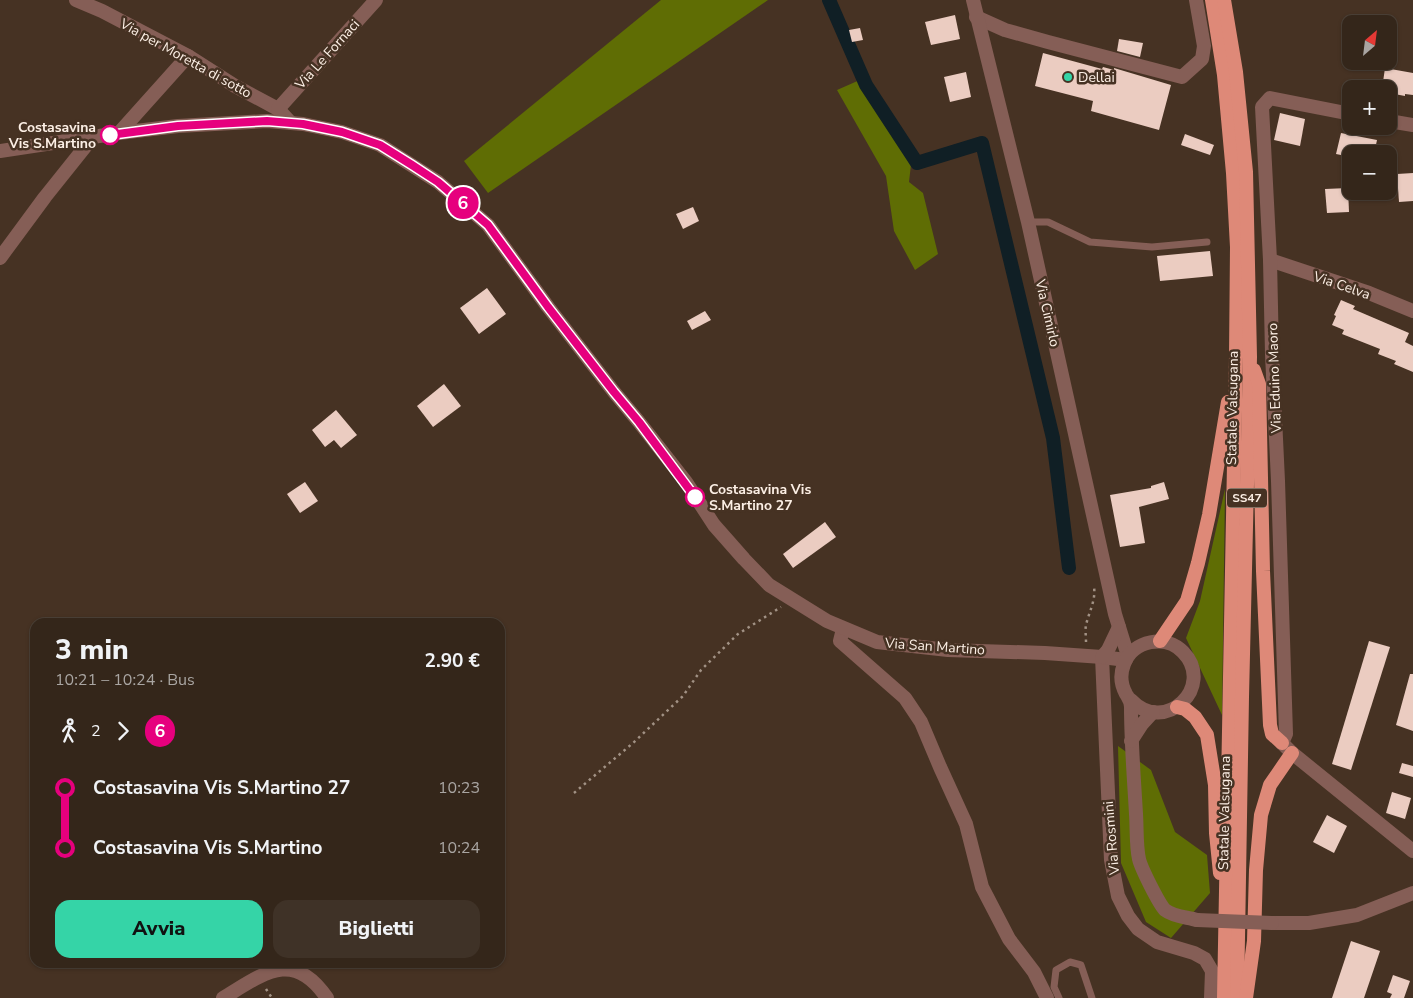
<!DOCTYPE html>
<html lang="it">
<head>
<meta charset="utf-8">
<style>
	body { margin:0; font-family:"Nunito Sans",sans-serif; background:#3f3227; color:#f1f3f6; height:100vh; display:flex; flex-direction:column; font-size:19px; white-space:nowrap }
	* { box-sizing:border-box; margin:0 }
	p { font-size:16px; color:#a9a5a2 }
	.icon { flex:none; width:28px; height:28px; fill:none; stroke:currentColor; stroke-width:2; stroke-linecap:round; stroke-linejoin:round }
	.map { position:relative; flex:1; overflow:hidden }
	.panel { position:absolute; left:30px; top:618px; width:475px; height:350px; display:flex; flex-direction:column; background:#34261a; border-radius:15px; box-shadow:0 1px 4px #0004,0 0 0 1px #4e4339 }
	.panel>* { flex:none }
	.badge { padding:0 10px; border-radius:16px; font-size:18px; line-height:32px }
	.needle { width:32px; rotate:28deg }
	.tools { position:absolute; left:1342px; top:15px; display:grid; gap:10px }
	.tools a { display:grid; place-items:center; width:55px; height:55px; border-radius:10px; background:#34261a; box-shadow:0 1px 4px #0004,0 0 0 1px #4e4339; font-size:25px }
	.map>.badge { position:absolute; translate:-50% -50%; box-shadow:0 0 0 2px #fff }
	.legs { display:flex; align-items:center; gap:8px; height:55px; padding:0 25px; font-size:16px }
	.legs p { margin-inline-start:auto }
	.head { display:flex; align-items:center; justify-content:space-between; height:85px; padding:0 25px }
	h1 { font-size:28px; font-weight:800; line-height:38px }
	.action { display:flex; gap:10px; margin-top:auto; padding:10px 25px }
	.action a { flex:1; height:58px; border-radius:15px; background:#35d4a7; color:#111; font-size:20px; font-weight:800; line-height:58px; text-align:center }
	.action a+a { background:#3f3227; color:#f1f3f6 }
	ul { padding:0 25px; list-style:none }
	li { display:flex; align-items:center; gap:18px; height:60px; font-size:19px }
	li i { display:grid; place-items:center; width:8px; height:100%; margin:0 6px; background:currentColor }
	li i::after { content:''; width:12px; height:12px; margin:-6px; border:4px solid; border-radius:50%; background:#34261a }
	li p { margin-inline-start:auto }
	li:first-child i { background:linear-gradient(#0000 50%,currentColor 0) }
	li:last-child i { background:linear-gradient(currentColor 50%,#0000 0) }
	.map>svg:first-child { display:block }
	.forest { fill:#5f6d04 }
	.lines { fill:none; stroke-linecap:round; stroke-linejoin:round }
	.canal { stroke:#101f25; stroke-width:14 }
	.building { fill:#ebccc1 }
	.path { stroke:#a29285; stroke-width:2.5; stroke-dasharray:2.5 4; stroke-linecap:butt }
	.service { stroke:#855e56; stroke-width:7 }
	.minor { stroke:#855e56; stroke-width:14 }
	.tertiary { stroke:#855e56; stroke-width:14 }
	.trunk { stroke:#de8978; stroke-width:14 }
	.tertiary-bridge { stroke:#855e56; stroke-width:14 }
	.line-1-casing { stroke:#fff; stroke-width:11 }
	.line-1 { stroke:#e6007e; stroke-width:8 }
	.poi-dot { fill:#35d4a7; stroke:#463223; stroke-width:2 }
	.stop-1-dot { fill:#fff; stroke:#e6007e; stroke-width:2.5 }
	.labels { text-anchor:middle; stroke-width:5; stroke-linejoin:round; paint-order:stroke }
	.shield { fill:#463223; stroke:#c5b6ab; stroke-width:1 }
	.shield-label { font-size:12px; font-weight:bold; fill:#fcefe5 }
	.street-label { font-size:14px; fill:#fcefe5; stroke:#463223 }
	.poi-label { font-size:14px; fill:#fcefe5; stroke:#463223; text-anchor:start }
	.stop-label { font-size:14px; font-weight:bold; fill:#fcefe5; stroke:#463223; text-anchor:end }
</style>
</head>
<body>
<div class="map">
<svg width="1413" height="998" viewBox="0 0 1413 998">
	<rect width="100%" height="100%" fill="#463223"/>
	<g class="forest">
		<polygon points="661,0 768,0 488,193 464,161"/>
		<polygon points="862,79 912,156 909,182 923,193 938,254 915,270 894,231 886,176 837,90"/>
		<polygon points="1225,489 1222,715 1186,638 1200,601"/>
		<polygon points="1118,746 1151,770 1175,832 1207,855 1210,893 1171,938 1146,922 1121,863"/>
	</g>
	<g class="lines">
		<polyline class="canal" points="829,0 866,85 917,163 982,143 1053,438 1069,568"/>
	</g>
	<g class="building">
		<polygon points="955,15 960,39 931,45 925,22"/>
		<polygon points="860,28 863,40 852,42 849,30"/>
		<polygon points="1119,39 1143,43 1140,57 1117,51"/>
		<polygon points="1043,53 1102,69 1103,67 1114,70 1114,68 1171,85 1159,130 1091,111 1093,101 1035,86"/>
		<polygon points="1385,68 1413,73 1413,95 1405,94 1405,96 1389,93 1389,89 1382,89"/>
		<polygon points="966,72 971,97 950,102 944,77"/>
		<polygon points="1280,113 1305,119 1300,146 1274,140"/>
		<polygon points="1341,133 1377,140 1374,154 1351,154 1351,157 1336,154"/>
		<polygon points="1185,134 1214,145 1210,155 1181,145"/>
		<polygon points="1413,173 1413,201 1399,202 1397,174"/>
		<polygon points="1348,188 1349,212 1327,213 1325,189"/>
		<polygon points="693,207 699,221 683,229 676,214"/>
		<polygon points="1210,251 1213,276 1160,281 1157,256"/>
		<polygon points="487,288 506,314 479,334 460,308"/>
		<polygon points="1341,300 1355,306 1353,309 1409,333 1405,342 1413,346 1413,372 1394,364 1396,361 1378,354 1380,349 1342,334 1344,330 1332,325 1336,316 1334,315"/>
		<polygon points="705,311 711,320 692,330 687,321"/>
		<polygon points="444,384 461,406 433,427 417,406"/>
		<polygon points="336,410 357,435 341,448 334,440 325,447 312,430"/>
		<polygon points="305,482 318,501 300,513 287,494"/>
		<polygon points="1164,482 1169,499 1139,507 1145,543 1120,547 1110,495 1151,488 1151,486"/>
		<polygon points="825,522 836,537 793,568 783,554"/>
		<polygon points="1369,641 1390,647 1351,770 1332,764"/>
		<polygon points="1410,674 1413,674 1413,731 1396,725"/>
		<polygon points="1402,763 1413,766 1413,777 1399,773"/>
		<polygon points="1392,792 1411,798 1405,819 1386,813"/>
		<polygon points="1327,815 1347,826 1334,853 1313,842"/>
		<polygon points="1351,941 1380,951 1364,998 1332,998"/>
		<polygon points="1393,975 1410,981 1404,998 1390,998 1392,994 1387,992"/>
	</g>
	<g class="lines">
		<g class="path">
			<path d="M1086,642c0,-6 -1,-12 0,-17 3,-13 10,-25 8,-38"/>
			<polyline points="574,793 633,743 683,696 701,670 738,634 781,607"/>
			<polyline points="266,989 272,998"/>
		</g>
		<g class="service">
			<polyline points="1028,222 1048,222 1090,242 1152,247 1207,242"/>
			<polyline points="1059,998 1054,987 1056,970 1070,962 1081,965 1092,998"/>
		</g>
		<g class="minor">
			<polyline points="76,0 102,11 188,56 235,86 278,109 291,123"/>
			<polyline points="976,17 1005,30 1048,42 1182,77 1202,59 1204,46 1196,0"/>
			<polyline points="278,109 376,0"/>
			<polyline points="1389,121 1413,125"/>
			<polyline points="119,133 188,56"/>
			<polyline points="0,258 45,197 93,137"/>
			<polyline points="1270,260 1369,293 1413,311"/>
			<polyline points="843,629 840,641 905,698 921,722 940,767 966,824 982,887 1009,939 1034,972 1047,998"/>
			<polyline points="1102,657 1111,860 1118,896 1128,916 1138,929 1157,942 1194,953 1205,959 1212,971 1211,998"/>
			<polyline points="1282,743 1286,734 1278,481 1272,354 1270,260 1262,107 1270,98 1351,114"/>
			<path d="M223,998c40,-24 70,-50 104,0"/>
		</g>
		<g class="tertiary">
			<polyline points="973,0 1028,222 1115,614 1128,656"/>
			<polyline points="0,151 119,133 178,126 267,121 303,124 342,132 380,145 438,182 488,225 548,307 614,392 639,422 686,482 714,525 744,559 769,585 827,621 877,642 948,650 1045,653 1102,657 1126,660"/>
			<polyline points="1102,657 1108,650 1119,627"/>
			<path d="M1131,700c34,36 85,-14 52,-48 -17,-18 -50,-12 -59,12 -4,10 -3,21 2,30 3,5 5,7 5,13 0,36 3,71 5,107 1,14 0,32 3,45 2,9 20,45 26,51 9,7 22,7 32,10"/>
			<polyline points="1131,741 1142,724 1153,712"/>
			<polyline points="1282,743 1292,753 1413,851"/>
			<polyline points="1272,923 1309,923 1357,915 1413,893"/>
		</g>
		<g class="trunk">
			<polyline points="1212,0 1224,75 1233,173 1237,247 1236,357 1224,998"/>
			<polyline points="1224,0 1236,72 1246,172 1250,357 1242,697 1237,998"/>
			<polyline points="1254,370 1259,384 1263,571 1270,725 1272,734 1282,743"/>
			<polyline points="1160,641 1187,601 1198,563 1209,515 1228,402"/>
			<polyline points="1177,707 1185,709 1195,717 1207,735 1215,785 1216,833 1220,873"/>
			<polyline points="1246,998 1254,941 1256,870 1261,815 1270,785 1292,753"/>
		</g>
		<polyline class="tertiary-bridge" points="1197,920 1272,923"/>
	</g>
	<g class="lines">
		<defs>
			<polyline id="line-1" points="110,135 178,126 196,125 267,121 303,124 342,132 380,145 412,165 438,182 488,225 548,307 614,392 639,422 695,497"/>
		</defs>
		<use href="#line-1" class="line-1-casing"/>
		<use href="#line-1" class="line-1"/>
	</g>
	<circle class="poi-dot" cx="1068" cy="77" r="5"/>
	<g class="stop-1-dot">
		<circle cx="110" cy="135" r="9"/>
		<circle cx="695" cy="497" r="9"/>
	</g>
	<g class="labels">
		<rect class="shield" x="1227" y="488.5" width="40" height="19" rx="4"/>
		<g class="shield-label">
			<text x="1247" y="502">SS47</text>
		</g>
		<g class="street-label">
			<text transform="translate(327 54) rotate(-48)" y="5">Via Le Fornaci</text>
			<text transform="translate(186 58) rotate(29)" y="5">Via per Moretta di sotto</text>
			<text transform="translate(1342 285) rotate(19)" y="5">Via Celva</text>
			<text transform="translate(1048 313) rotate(77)" y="5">Via Cimirlo</text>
			<text transform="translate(1274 378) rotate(-92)" y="5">Via Eduino Maoro</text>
			<text transform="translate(1232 408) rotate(-89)" y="5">Statale Valsugana</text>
			<text transform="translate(935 646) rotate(4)" y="5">Via San Martino</text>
			<text transform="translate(1224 813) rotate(-89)" y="5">Statale Valsugana</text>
			<text transform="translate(1111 838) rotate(-95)" y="5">Via Rosmini</text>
		</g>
		<g class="poi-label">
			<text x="1078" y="82">Dellai</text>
		</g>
		<g class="stop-label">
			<text x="96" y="132">Costasavina<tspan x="96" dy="16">Vis S.Martino</tspan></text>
			<text x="709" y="494" text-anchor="start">Costasavina Vis<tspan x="709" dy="16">S.Martino 27</tspan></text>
		</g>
	</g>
</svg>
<div class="tools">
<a><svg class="needle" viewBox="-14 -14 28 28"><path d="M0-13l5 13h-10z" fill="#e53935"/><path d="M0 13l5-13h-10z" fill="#a9a5a2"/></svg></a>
<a>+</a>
<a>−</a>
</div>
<b class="badge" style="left:463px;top:203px;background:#e6007e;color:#fff">6</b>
<section class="panel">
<div class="head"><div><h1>3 min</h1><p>10:21 – 10:24 · Bus</p></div><b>2.90 €</b></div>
<div class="legs"><svg class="icon" aria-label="walk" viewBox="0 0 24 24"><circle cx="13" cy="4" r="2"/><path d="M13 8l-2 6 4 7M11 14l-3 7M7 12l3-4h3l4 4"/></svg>2<svg class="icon" aria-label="forward" viewBox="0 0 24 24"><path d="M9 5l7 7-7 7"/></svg><b class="badge" style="background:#e6007e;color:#fff">6</b></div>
<ul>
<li><i style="color:#e6007e"></i><b>Costasavina Vis S.Martino 27</b><p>10:23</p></li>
<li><i style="color:#e6007e"></i><b>Costasavina Vis S.Martino</b><p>10:24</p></li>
</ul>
<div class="action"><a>Avvia</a><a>Biglietti</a></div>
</section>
</div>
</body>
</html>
